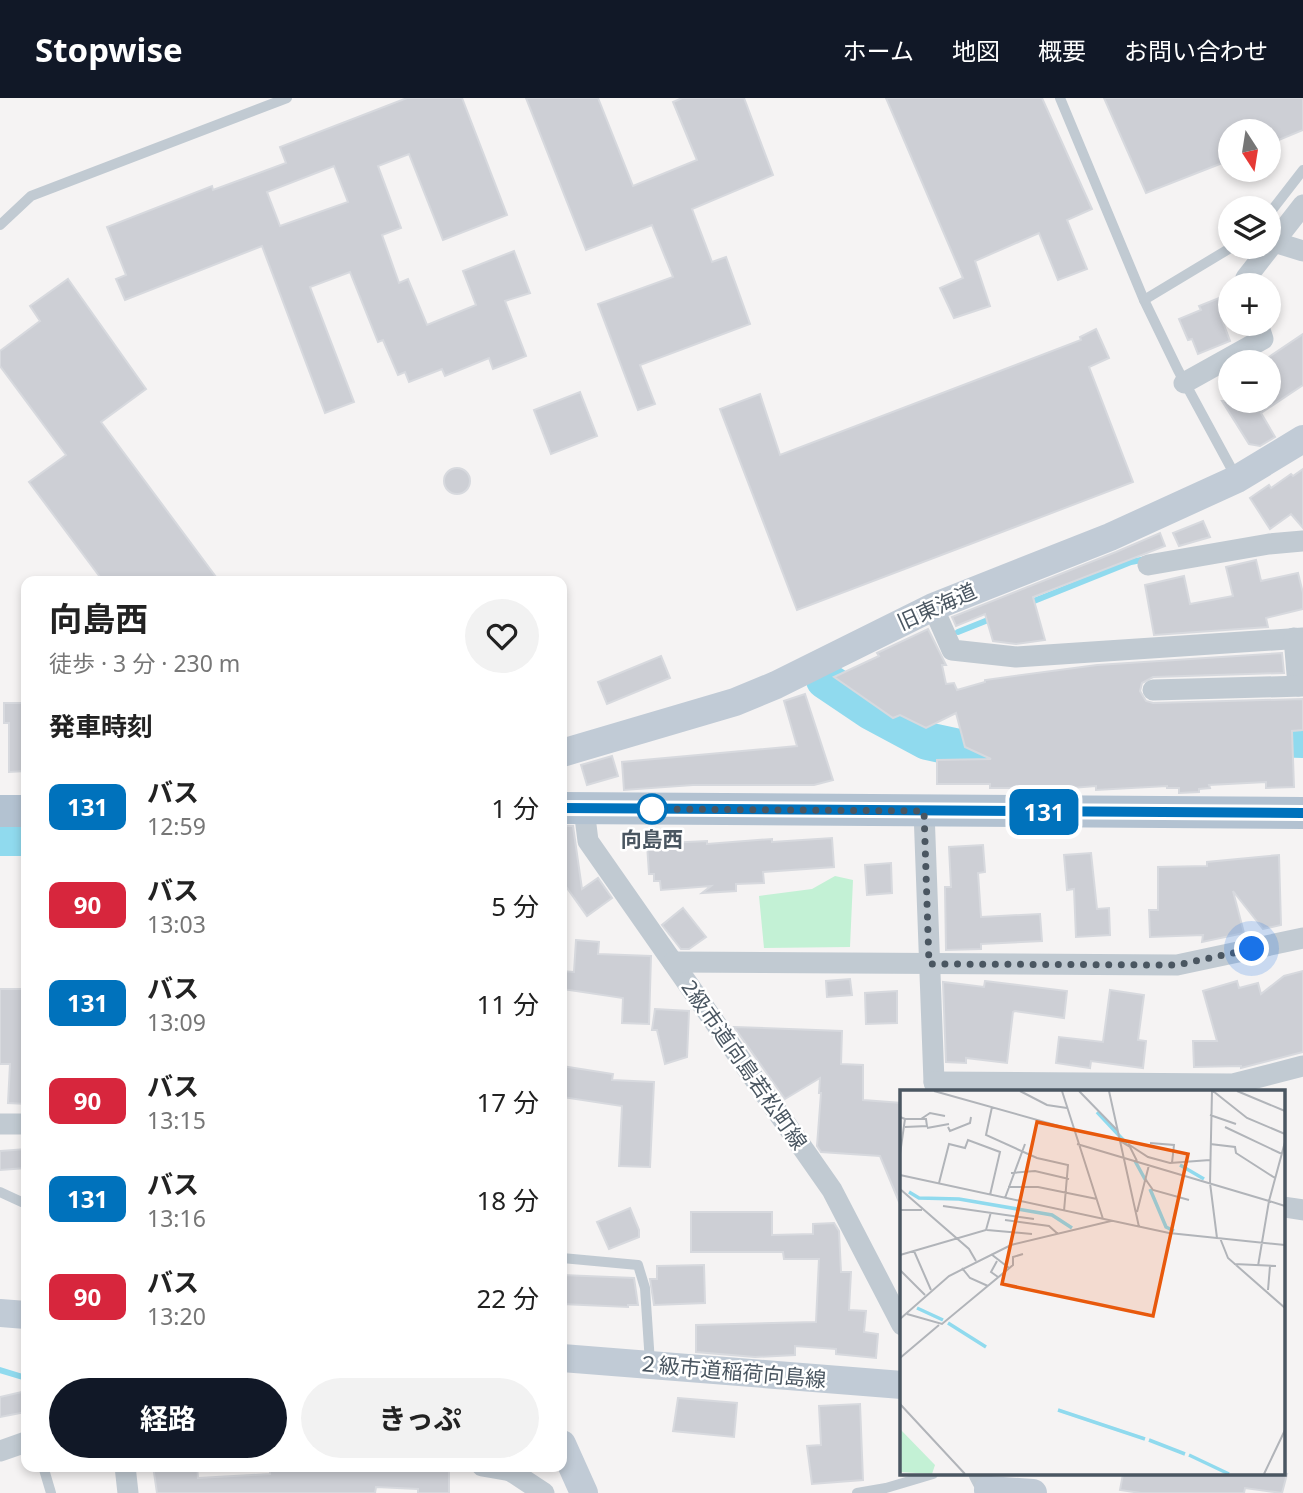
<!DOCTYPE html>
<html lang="ja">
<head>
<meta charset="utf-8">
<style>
	body { margin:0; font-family:"Noto Sans","Noto Sans JP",sans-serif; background:#f2f2f2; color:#222; height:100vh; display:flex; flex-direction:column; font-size:26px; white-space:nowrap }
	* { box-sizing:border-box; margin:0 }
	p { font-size:23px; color:#767676 }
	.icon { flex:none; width:38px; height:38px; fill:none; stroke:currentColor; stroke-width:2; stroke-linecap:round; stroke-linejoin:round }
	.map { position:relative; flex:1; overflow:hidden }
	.panel { position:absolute; left:21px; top:478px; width:546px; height:896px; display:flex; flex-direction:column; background:#fff; border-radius:14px; box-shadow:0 4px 10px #0003 }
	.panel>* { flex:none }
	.badge { padding:0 14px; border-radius:10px; font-size:24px; line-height:46px }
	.needle { width:46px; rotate:168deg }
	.fabs { position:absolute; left:1218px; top:21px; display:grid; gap:14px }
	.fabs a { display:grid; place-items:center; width:63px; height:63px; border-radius:50%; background:#fff; box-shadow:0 4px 10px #0003; font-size:35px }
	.you { position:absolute; width:35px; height:35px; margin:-18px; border:5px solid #fff; border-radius:50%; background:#1a73e8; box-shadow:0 0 0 10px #1a73e833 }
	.map>.badge { position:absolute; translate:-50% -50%; box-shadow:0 0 0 4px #fff }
	h2 { padding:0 28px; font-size:26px; line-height:63px }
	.round { display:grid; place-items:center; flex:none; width:74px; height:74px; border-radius:37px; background:#f2f2f2 }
	.summary { display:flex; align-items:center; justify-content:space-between; height:119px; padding:0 28px }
	h1 { font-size:33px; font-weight:700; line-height:52px }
	.cta { display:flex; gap:14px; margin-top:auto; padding:14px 28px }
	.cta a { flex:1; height:80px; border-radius:42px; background:#111827; color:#fff; font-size:28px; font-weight:700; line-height:80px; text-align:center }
	.cta a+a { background:#f2f2f2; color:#222 }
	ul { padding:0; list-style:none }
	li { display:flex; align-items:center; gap:21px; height:98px; padding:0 28px }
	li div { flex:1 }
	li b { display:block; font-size:26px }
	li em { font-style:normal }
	li .badge { min-width:77px; font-weight:700; text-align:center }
	header { display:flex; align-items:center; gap:42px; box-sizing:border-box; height:98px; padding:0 35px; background:#111827; color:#fff }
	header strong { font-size:33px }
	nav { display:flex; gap:38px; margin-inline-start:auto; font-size:24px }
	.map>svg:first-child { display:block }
	.green { fill:#c3f1d5 }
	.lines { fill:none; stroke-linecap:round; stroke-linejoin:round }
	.stream { stroke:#90daee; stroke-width:6 }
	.river { stroke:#90daee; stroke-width:38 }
	.building { fill:#cdcfd5; stroke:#d7d9de; stroke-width:2; fill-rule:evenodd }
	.lane { stroke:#c1cad2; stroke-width:10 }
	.street { stroke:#c1cad2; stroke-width:21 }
	.secondary { stroke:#c1cbd6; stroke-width:28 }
	.primary { stroke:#b3c2d1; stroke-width:32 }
	.line-casing { stroke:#fff; stroke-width:16 }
	.line { stroke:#0072bc; stroke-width:10 }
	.walk { stroke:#4a5661; stroke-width:7; stroke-dasharray:0 12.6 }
	.stop-dot { fill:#fff; stroke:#0072bc; stroke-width:3.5 }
	.labels { text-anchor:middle; stroke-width:5; stroke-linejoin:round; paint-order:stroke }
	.street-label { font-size:21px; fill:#4a5661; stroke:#fff }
	.stop-label { font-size:21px; font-weight:bold; fill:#4a5661; stroke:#fff }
	.inset-river { fill:none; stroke:#90daee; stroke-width:3.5 }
	.inset-road { fill:none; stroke:#b1b4b9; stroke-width:2 }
	.view { fill:#e8590c; fill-opacity:0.15; stroke:#e8590c; stroke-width:3.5 }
	.inset-edge { fill:none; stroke:#4a5661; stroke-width:3.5 }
</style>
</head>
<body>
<header>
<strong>Stopwise</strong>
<nav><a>ホーム</a><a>地図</a><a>概要</a><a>お問い合わせ</a></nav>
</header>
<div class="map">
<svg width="1303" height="1395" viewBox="0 0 1303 1395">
	<rect width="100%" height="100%" fill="#f5f3f3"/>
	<polygon class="green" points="835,778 853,782 850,849 764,850 759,798 812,791"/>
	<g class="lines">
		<g class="stream">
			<polyline points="1029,505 1131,464 1146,461"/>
			<polyline points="958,534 993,520"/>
			<polyline points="0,1272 26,1280"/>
		</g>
		<g class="river">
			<polyline points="825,582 871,613 927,643 978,654 1026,654"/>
			<polyline points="1239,639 1303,641"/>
			<polyline points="0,739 26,739"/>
		</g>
	</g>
	<g class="building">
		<path d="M407,0h55l45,117 -64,25 -34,-86 -31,12 23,62 -19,7 17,48 9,-4 19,46 49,-20 -13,-34 51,-20 16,42 -25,8 21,55 -33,13 -4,-11 -44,18 -3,-7 -33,13 -4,-10 -7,3 -15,-35 -5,2 -28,-70 -40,15 44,115 -29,11 -63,-167 -137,54 -9,-21 10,-4 -19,-48 105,-41 1,4 73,-27 -6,-16zM334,68l14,36 -68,24 -13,-34z"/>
		<polygon points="526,0 598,0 633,88 697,62 673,4 682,0 744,0 773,77 692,111 712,164 726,159 750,226 640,267 655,306 638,312 598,206 673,179 652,127 586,152"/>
		<polygon points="886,0 1042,0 1092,111 1067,122 1087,171 1058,182 1039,135 975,163 990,208 954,220 940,190 963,180"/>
		<polygon points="1104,0 1303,0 1303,32 1269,46 1269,33 1230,33 1230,62 1146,95"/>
		<polygon points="68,181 146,291 101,324 219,483 103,483 29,384 66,357 0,268 0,253 40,223 30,208"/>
		<polygon points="1224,198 1230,215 1221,219 1230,243 1198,256 1192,241 1188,242 1179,221 1201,212 1199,208"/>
		<polygon points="1096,231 1109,260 1089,269 1133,384 797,512 720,311 760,296 780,357 1081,242 1080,239"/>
		<polygon points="1303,236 1303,287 1261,315 1275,339 1260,348 1249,346 1222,303 1269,303 1269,259"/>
		<polygon points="580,294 597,338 551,356 534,312"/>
		<circle cx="457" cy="383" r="13"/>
		<polygon points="1303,371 1303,430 1291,416 1270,431 1250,400 1269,387 1271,390 1291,376 1293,378"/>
		<polygon points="1203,423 1210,439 1179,448 1173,435"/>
		<polygon points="1160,435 1165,448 1033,499 1045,542 1016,546 993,543 985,516 956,528 952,519 1116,454"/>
		<polygon points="1256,462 1261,483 1298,475 1303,495 1303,511 1266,520 1268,529 1154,537 1145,487 1184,478 1190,506 1233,498 1226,469"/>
		<polygon points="928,531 946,567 942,567 946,586 954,585 957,592 985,584 985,582 1097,567 1282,555 1284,575 1153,579 1142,585 1140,593 1146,603 1153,605 1303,601 1303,632 1292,633 1294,689 1266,690 1266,684 1209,687 1210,690 1199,691 1199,694 1179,695 1179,690 1167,690 1167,688 1096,692 1096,688 1022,694 1021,690 990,690 990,686 937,686 937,662 991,661 965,649 956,615 926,630 900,617 893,620 834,579 879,558 877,555"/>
		<polygon points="661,558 670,580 607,606 598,584"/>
		<polygon points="805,596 833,682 814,687 693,687 624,692 622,664 797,648 784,603"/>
		<polygon points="4,605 26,605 26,673 9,674 9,625 4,625"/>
		<polygon points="612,658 618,678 587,687 581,667"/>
		<polygon points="562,728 573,728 582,791 598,780 612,800 587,818 562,783"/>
		<polygon points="832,740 834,769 763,774 764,785 736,786 736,793 702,795 711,788 661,792 660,783 654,783 654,776 649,776 647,746 707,743 707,746 772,741 772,744"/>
		<polygon points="983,747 985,774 978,775 981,819 1040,816 1042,843 981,846 981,851 946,852 945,789 951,789 949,749"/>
		<polygon points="1091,755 1097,811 1109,810 1110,837 1076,839 1074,791 1067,792 1064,757"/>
		<polygon points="1279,757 1281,827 1263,831 1233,793 1244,835 1202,844 1203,837 1150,839 1149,812 1158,812 1158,769 1207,768 1207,764"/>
		<polygon points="891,765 892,795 867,797 865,767"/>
		<polygon points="683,810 706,839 689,851 681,851 662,827"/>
		<polygon points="576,842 599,844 598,856 651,858 649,926 622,925 623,900 562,891 562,873 574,874"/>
		<polygon points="1303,873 1303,954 1241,970 1241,968 1194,969 1193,943 1217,943 1203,893 1237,883 1239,890 1258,885 1261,896 1284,878"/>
		<polygon points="850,881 852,897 827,899 826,883"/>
		<polygon points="985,883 1067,893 1064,920 1015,913 1013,914 1007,965 966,960 966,965 946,964 943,884 984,889"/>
		<polygon points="0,891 26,891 26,1006 8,1005 10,966 0,966"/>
		<polygon points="1110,892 1144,897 1138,942 1146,943 1143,970 1091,963 1090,970 1056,965 1059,939 1103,944"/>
		<polygon points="897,893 897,925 866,926 865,895"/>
		<polygon points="655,911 689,913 687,959 665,966 657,932 652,932"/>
		<polygon points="734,929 842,933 841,966 863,967 863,1002 902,1005 902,1111 880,1058 821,1054 817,1048 821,995 819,995 820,980 785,1001"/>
		<polygon points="562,968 613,976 612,982 654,984 650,1069 619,1068 622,1008 562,999"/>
		<polygon points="26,1051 26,1070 0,1072 0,1053"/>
		<polygon points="630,1110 639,1132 639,1139 609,1151 597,1124"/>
		<polygon points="691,1114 772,1114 772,1137 813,1136 813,1126 834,1125 839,1133 841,1174 851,1174 849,1212 866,1213 864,1234 878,1236 876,1260 836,1256 836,1251 795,1248 795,1257 755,1259 696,1254 696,1227 816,1224 819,1161 784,1161 783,1154 691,1154"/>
		<polygon points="704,1167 705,1205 654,1207 650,1181 657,1181 657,1168"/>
		<polygon points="562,1177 634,1180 638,1207 628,1207 628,1209 562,1206"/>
		<polygon points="26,1293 26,1314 0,1319 0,1299"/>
		<polygon points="678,1300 737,1305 734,1339 673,1333"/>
		<polygon points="860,1306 863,1382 812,1386 807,1348 821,1347 819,1308"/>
		<polygon points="153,1368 197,1368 198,1380 270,1376 270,1372 323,1372 323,1368 449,1369 449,1395 418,1395 418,1391 376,1389 375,1395 157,1395"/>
		<polygon points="1123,1376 1287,1376 1282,1395 1245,1390 1244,1395 1141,1395 1120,1392"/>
	</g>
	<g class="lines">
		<g class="lane">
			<polyline points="1060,0 1144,202 1178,272 1236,379"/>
			<polyline points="1269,116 1303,72"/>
			<polyline points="0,127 31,98 287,0"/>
			<polyline points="1144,202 1232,149"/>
			<polyline points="0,1094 26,1106"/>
			<polyline points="562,1160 638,1167 645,1190 650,1265"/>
			<polyline points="43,1368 51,1395"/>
			<polyline points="857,1395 886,1390 933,1376"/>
		</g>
		<g class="street">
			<polyline points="1274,144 1303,153"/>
			<polyline points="1247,187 1246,180 1303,107"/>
			<polyline points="1184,285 1263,241 1258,226"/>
			<polyline points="1148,467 1269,446 1303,443"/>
			<polyline points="933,509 952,552 1016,559 1303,540"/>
			<polyline points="1294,540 1298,588"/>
			<polyline points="1153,592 1303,588"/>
			<polyline points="584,711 588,743 832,1092 902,1227"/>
			<polyline points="924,713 934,984 937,994"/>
			<polyline points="673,864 1177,867 1303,840"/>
			<polyline points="934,984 1233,986 1303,968"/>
			<polyline points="0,1026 26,1026"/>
			<polyline points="1284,1109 1303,1112"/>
			<polyline points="0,1353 26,1344"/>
			<polyline points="125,1368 128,1395"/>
			<polyline points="482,1368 511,1373"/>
			<polyline points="503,1368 544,1395"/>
			<polyline points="979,1376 989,1395"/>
		</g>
		<g class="secondary">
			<polyline points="562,655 735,604 776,587 933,509 1110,439 1237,381 1303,341"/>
			<polyline points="0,1215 26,1217"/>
			<polyline points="562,1260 902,1287"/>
			<polyline points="562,1346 584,1395"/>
			<polyline points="988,1392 1033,1395"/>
		</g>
		<g class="primary">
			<polyline points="562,710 1303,715"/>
			<polyline points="0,713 26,713"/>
		</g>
	</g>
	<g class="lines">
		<defs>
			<polyline id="line" points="562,710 1303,715"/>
		</defs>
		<use href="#line" class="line-casing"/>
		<use href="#line" class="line"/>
		<polyline class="walk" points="652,711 924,713 929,866 1177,867 1252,851"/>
	</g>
	<circle class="stop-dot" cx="652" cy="711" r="14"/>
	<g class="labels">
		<g class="street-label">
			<text transform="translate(937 509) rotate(-24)" y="7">旧東海道</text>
			<text transform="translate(744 967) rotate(55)" y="7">2級市道向島若松町線</text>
			<text transform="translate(732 1274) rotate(5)" y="7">２級市道稲荷向島線</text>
		</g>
		<g class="stop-label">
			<text x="652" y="749">向島西</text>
		</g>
	</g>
	<g transform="translate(900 992)">
		<rect width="385" height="385" fill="#f5f3f3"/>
		<path d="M0,339l35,36 -3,9 -32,-2z" fill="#c3f1d5"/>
		<path class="inset-river" d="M197,22l30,32M235,71l11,20M280,75l24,14M250,99l16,38 8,4M9,102l10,6 40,1 93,16 20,13M17,218l26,12M48,233l38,24M158,320l87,29M249,350l36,14M289,365l40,19"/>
		<path class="inset-road" d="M34,1l139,39M120,1l27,14 20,3M162,1l41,128M179,1l39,40M209,1l30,136M312,1l-2,92 7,55M313,1l34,27 38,16M337,1l48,20M92,17l-6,28 51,23 31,7 -4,46M310,25l26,9M0,27l5,2 -5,35M21,29l9,-6 15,3M5,37l22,-1 -1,-7h-21M48,37l2,4 20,-8 1,-6M325,37l57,27M27,38l22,-4M220,51l10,6 7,14M385,52l-16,59 16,5M250,53l24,2 -2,18M177,54l192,57 -11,65M228,54l20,13 22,6 40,-3M310,54l25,3 1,6 39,25M111,83l24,-2 34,8M0,85l269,58 116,12M246,90l7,10 36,10M39,93l10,-39 16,4 3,-8 32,12 -10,43M108,97h30l59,12M0,99l69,60 7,12M105,108l20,-54M43,116l91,13M0,120h22M237,122l12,-47M105,130l44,6 9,8M87,140l45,4M320,148l8,20 57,50M14,161l17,39M91,164l18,14M0,165l86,-25 5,-18M97,171l-6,11 7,5M334,174l42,2M62,178l8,10 18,8M0,180l25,25M368,200l2,-24M7,224l35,10 71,-59v-8l10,-3M0,229l49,-43 62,-31 100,-24M0,268l39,-33M0,314l65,70M364,384l21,-44"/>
		<path class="view" d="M137,32l151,32 -35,162 -151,-32z"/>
		<rect width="385" height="385" class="inset-edge"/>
	</g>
</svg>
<div class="fabs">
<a><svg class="needle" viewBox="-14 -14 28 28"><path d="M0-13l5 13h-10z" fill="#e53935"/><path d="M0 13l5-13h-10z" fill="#767676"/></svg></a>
<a><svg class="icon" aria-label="layers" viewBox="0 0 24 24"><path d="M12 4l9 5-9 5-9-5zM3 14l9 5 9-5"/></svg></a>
<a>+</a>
<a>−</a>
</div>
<div class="you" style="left:1252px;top:851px"></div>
<b class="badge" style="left:1044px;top:714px;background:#0072bc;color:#fff">131</b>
<section class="panel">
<div class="summary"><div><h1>向島西</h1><p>徒歩 · 3 分 · 230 m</p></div><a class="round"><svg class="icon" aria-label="heart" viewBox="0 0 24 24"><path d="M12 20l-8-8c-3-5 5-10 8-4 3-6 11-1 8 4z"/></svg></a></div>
<h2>発車時刻</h2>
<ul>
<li><span class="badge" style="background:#0072bc;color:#fff">131</span><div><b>バス</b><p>12:59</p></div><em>1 分</em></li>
<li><span class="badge" style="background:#d7263d;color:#fff">90</span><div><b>バス</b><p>13:03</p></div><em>5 分</em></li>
<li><span class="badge" style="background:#0072bc;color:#fff">131</span><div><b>バス</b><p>13:09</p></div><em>11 分</em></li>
<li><span class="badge" style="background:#d7263d;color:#fff">90</span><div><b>バス</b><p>13:15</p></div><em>17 分</em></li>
<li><span class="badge" style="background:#0072bc;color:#fff">131</span><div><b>バス</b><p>13:16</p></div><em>18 分</em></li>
<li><span class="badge" style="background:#d7263d;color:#fff">90</span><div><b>バス</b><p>13:20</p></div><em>22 分</em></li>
</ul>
<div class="cta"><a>経路</a><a>きっぷ</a></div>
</section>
</div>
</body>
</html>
